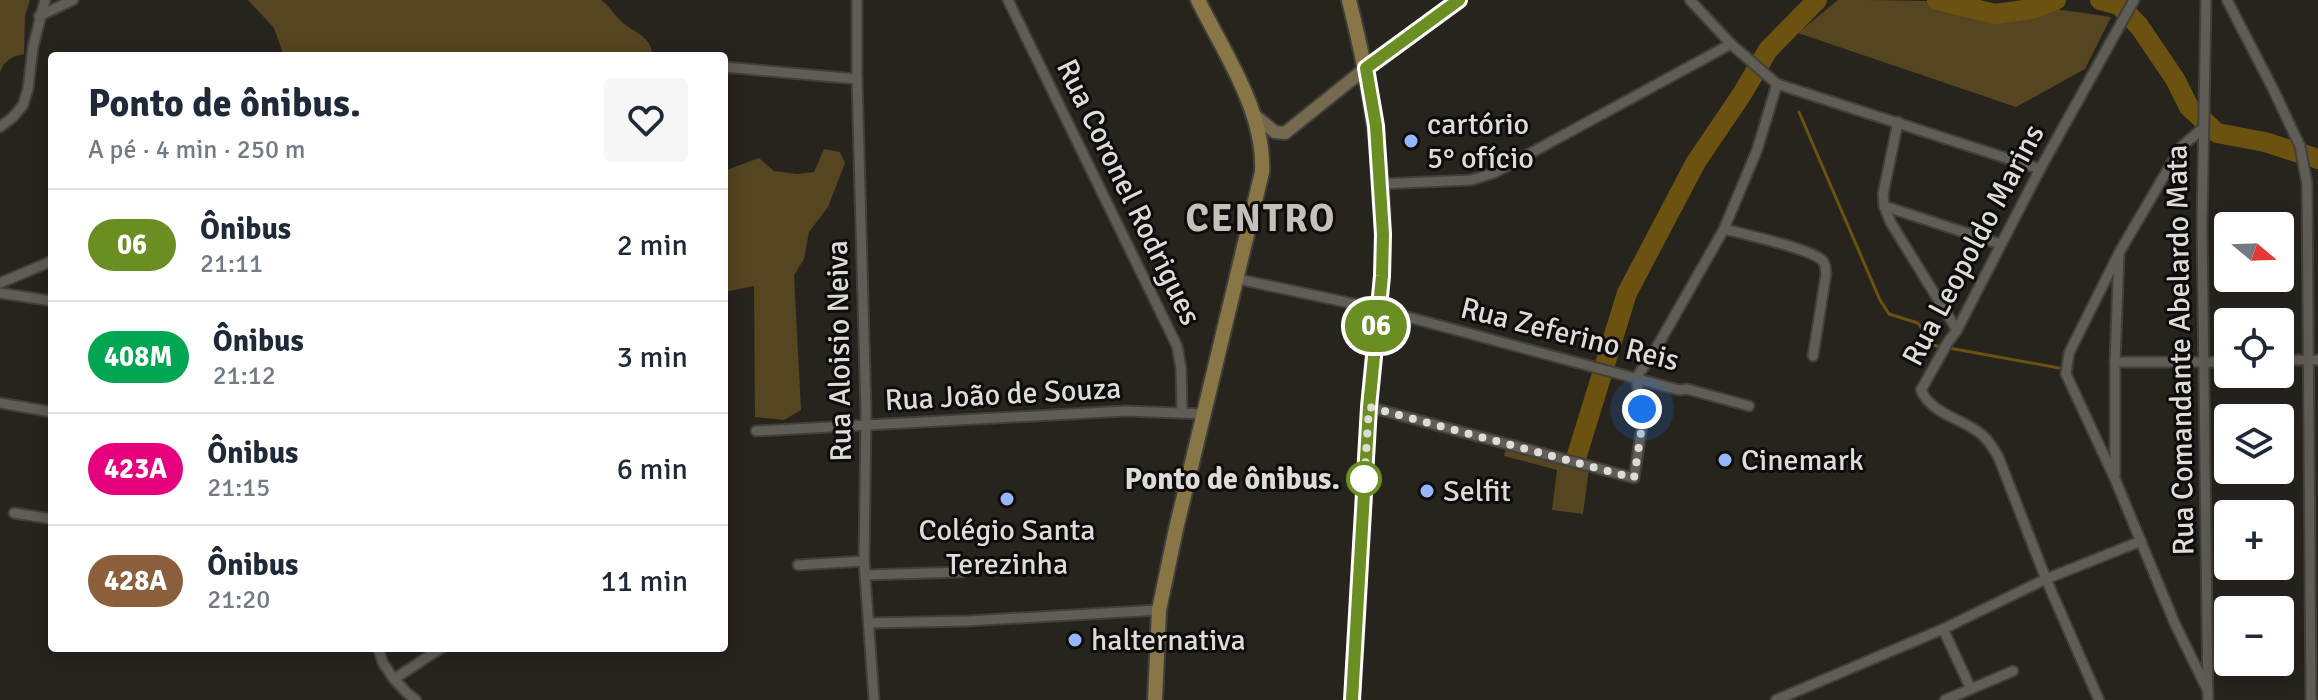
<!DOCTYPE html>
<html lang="pt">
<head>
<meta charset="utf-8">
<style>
	body { margin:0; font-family:Signika,sans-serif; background:#f6f6f7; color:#1f2937; height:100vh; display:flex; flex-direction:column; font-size:30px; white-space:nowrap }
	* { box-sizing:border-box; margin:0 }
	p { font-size:26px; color:#747a83 }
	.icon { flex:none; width:44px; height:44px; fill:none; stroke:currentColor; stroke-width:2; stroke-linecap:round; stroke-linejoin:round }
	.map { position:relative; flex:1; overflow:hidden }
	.sheet { position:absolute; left:48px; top:52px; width:680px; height:600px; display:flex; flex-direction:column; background:#fff; border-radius:8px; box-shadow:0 4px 20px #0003 }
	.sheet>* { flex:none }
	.badge { padding:0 16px; border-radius:26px; font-size:28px; line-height:52px }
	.needle { width:52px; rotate:109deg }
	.fabs { position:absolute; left:2214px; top:212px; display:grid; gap:16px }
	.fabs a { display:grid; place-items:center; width:80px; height:80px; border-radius:8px; background:#fff; box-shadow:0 4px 20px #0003; font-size:40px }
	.you { position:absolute; width:40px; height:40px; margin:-20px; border:6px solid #fff; border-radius:50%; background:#1a73e8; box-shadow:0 0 0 12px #1a73e833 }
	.map>.badge { position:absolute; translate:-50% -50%; box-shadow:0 0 0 4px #fff }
	.round { display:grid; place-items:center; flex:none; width:84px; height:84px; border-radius:8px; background:#f6f6f7 }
	.head { display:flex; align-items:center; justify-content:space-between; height:136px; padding:0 40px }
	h1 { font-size:38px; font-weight:700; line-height:60px }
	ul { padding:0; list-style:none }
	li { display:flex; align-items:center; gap:24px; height:112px; padding:0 40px; border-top:2px solid #e0e1e3 }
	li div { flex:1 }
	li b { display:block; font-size:30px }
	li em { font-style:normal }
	li .badge { min-width:88px; font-weight:700; text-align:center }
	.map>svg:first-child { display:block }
	.green { fill:#554521 }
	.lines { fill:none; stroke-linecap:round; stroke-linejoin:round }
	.stream { stroke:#6c5211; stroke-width:3 }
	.river { stroke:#6c5211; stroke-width:20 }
	.street-casing { stroke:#413f3a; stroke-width:13 }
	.secondary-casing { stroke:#413f3a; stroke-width:16 }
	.primary-casing { stroke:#413f3a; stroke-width:18 }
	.street { stroke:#605d56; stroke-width:9 }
	.secondary { stroke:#75694e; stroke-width:12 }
	.primary { stroke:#897647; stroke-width:14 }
	.line-casing { stroke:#fff; stroke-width:18 }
	.line { stroke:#6b8e23; stroke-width:12 }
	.walk { stroke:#dedcd8; stroke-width:8; stroke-dasharray:0 14.4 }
	.poi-dot { fill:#97b6fd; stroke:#0f0d0b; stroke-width:3 }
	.stop-dot { fill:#fff; stroke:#6b8e23; stroke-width:4 }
	.labels { text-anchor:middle; stroke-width:6; stroke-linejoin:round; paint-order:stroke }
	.poi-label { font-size:30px; fill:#dedcd8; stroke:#0f0d0b; text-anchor:start }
	.street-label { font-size:30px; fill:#dedcd8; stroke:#0f0d0b }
	.stop-label { font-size:30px; font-weight:bold; fill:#dedcd8; stroke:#0f0d0b; text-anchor:end }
	.district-label { font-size:38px; font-weight:bold; letter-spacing:2px; fill:#c5c1ba; stroke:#0f0d0b }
</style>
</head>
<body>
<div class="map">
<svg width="2318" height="700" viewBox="0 0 2318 700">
	<rect width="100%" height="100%" fill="#27241e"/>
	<g class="green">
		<path d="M0,0h30l-5,16 -1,38c-12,2 -20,7 -24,18z"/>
		<path d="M248,0h353c8,5 11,12 18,19 13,14 31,14 34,37h-369l-10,-28z"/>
		<path d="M1838,0c92,0 183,2 273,17l-26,52 -69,38 -218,-74z"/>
		<polygon points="824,149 840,152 845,163 828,207 809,232 804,259 794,275 801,410 784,420 755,417 754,286 724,292 724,171 759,158 774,171 797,174 814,172"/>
		<polygon points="1506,449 1589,469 1583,514 1552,510 1557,470 1504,456"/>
	</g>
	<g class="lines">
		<g class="stream">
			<polyline points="1772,46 1775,54"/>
			<polyline points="1799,112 1880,300 1889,314 1918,323 1933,345 1941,347"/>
			<polyline points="1949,348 2059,368"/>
		</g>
		<g class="river">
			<polyline points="1937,0 1995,14 2031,9 2056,0"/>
			<polyline points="2100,0 2119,5 2139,26 2175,79 2189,107 2217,133 2265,142 2318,159"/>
			<polyline points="1577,455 1627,293 1696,162 1742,94 1768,50 1817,0"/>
		</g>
		<defs>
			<g id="street">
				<polyline points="857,0 857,79 866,413 864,561 874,700"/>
				<polyline points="1008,0 1177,346 1181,368 1182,412"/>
				<polyline points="1690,0 1731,44 1777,84 2040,169"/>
				<polyline points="2206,0 2202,223 2208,700"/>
				<polyline points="2227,0 2273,89 2300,146 2307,184 2311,700"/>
				<polyline points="39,16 73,0"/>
				<polyline points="724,67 857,79"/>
				<polyline points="1898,122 1883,194 1884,206 1891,223 1957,330"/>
				<polyline points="0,127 13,117 23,105 28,89 33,47 45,0"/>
				<polyline points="2202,129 2181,147 2120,251 2069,353 2066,374 2115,479 2175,624 2207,689"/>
				<polyline points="1381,184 1471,180 1494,173 1731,44"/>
				<polyline points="1884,206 2000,244"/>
				<path d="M1724,229c19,5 88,20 99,32 3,4 2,8 3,13l-13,82"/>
				<polyline points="1238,279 1378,309 1679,390 1687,389 1749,406"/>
				<polyline points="0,283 52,261"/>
				<polyline points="0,293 52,301"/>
				<polyline points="2280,360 2318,360"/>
				<polyline points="2115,362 2228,362"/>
				<polyline points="0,403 52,412"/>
				<polyline points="1369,407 1634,478 1642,426 1642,409 1636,378 1654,352 1724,229 1757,150 1777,84"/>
				<polyline points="756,431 1126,411 1205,414"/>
				<polyline points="2115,475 2115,362 2119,254"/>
				<polyline points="14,513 52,519"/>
				<polyline points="798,565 864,561"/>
				<polyline points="865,575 962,572"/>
				<polyline points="869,623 967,621 1159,610"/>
				<polyline points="1943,629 1971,689"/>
				<polyline points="378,648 383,663 394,679 441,648"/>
				<polyline points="394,679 406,692 416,700"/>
				<polyline points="1776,700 1943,629 2046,579 2141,541"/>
				<polyline points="1945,700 2013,671"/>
				<path d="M2099,700l-53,-121 -48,-123c-6,-9 -11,-19 -21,-25 -18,-13 -46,-18 -56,-41l27,-48 9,-12 83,-161 94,-169"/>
			</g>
			<polyline id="secondary" points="1254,115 1275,132 1285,133 1366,68 1459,0"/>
			<g id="primary">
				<path d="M1349,0c23,92 38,181 33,276 -3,45 -11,89 -13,133 -6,97 -10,194 -17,291"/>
				<path d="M1155,700l4,-90 17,-81 86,-357c3,-61 -38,-119 -64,-172"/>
			</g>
		</defs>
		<use href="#street" class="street-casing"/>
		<use href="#secondary" class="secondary-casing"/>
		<use href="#primary" class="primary-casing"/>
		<use href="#street" class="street"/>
		<use href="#secondary" class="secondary"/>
		<use href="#primary" class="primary"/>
	</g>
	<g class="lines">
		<defs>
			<polyline id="line" points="1352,700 1369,407 1382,276 1383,234 1376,126 1366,68 1459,0"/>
		</defs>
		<use href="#line" class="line-casing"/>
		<use href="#line" class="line"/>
		<polyline class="walk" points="1364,479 1364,485 1369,407 1634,478 1642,426 1642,409"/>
	</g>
	<g class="poi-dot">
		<circle cx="1411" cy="141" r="8"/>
		<circle cx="1725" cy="460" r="8"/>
		<circle cx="1427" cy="491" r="8"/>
		<circle cx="1007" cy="499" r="8"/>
		<circle cx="1075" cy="640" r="8"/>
	</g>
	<circle class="stop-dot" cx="1364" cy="479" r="16"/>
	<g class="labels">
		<g class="poi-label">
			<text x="1427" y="134">cartório<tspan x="1427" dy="34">5° ofício</tspan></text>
			<text x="1741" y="470">Cinemark</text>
			<text x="1443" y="501">Selfit</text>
			<text x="1007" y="540" text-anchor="middle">Colégio Santa<tspan x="1007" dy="34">Terezinha</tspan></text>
			<text x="1091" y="650">halternativa</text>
		</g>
		<g class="street-label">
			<text transform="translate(1129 192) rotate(64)" y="10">Rua Coronel Rodrigues</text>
			<text transform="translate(1973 245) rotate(-62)" y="10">Rua Leopoldo Marins</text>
			<text transform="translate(1570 334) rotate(14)" y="10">Rua Zeferino Reis</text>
			<text transform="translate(2180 350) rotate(-91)" y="10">Rua Comandante Abelardo Mata</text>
			<text transform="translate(839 351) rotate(-91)" y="10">Rua Aloisio Neiva</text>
			<text transform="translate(1003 394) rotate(-3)" y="10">Rua João de Souza</text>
		</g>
		<g class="stop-label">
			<text x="1340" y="489">Ponto de ônibus.</text>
		</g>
		<g class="district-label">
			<text x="1261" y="231">CENTRO</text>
		</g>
	</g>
</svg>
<div class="fabs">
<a><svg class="needle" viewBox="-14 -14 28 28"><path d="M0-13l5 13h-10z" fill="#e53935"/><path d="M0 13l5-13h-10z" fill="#747a83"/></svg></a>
<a><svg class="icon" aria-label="locate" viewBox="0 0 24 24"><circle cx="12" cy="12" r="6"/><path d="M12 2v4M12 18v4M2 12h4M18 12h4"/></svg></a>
<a><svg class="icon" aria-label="layers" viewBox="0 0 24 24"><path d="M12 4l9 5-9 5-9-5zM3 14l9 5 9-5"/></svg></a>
<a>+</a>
<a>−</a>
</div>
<div class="you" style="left:1642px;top:409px"></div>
<b class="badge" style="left:1376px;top:326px;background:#6b8e23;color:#fff">06</b>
<section class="sheet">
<div class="head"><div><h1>Ponto de ônibus.</h1><p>A pé · 4 min · 250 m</p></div><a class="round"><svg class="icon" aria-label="heart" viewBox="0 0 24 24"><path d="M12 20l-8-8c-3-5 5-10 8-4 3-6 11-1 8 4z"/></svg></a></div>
<ul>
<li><span class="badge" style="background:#6b8e23;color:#fff">06</span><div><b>Ônibus</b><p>21:11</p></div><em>2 min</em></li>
<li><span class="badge" style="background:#00a651;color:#fff">408M</span><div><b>Ônibus</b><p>21:12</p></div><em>3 min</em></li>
<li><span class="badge" style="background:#e6007e;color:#fff">423A</span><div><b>Ônibus</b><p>21:15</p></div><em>6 min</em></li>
<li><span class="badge" style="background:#8b5e3c;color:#fff">428A</span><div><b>Ônibus</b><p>21:20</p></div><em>11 min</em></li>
</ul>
</section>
</div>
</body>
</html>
